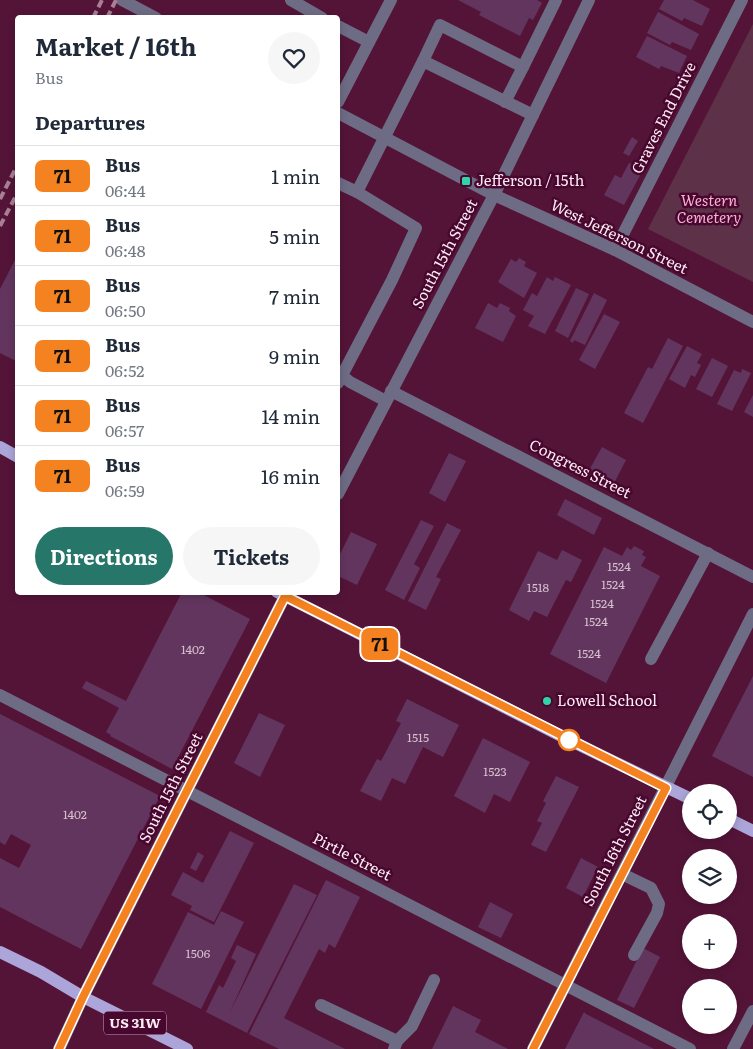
<!DOCTYPE html>
<html lang="en">
<head>
<meta charset="utf-8">
<style>
	body { margin:0; font-family:Literata,serif; background:#f6f6f7; color:#1f2937; height:100vh; display:flex; flex-direction:column; font-size:19px; white-space:nowrap }
	* { box-sizing:border-box; margin:0 }
	p { font-size:16px; color:#747a83 }
	.icon { flex:none; width:28px; height:28px; fill:none; stroke:currentColor; stroke-width:2; stroke-linecap:round; stroke-linejoin:round }
	.map { position:relative; flex:1; overflow:hidden }
	.sheet { position:absolute; left:15px; top:15px; width:325px; height:580px; display:flex; flex-direction:column; background:#fff; border-radius:5px; box-shadow:0 2px 8px #0003 }
	.sheet>* { flex:none }
	.badge { padding:0 10px; border-radius:8px; font-size:18px; line-height:32px }
	.controls { position:absolute; left:682px; top:784px; display:grid; gap:10px }
	.controls a { display:grid; place-items:center; width:55px; height:55px; border-radius:50%; background:#fff; box-shadow:0 2px 8px #0003; font-size:25px }
	.map>.badge { position:absolute; translate:-50% -50%; box-shadow:0 0 0 2px #fff }
	h2 { padding:0 20px; font-size:19px; line-height:45px }
	.round { display:grid; place-items:center; flex:none; width:52px; height:52px; border-radius:26px; background:#f6f6f7 }
	.headline { display:flex; align-items:center; justify-content:space-between; height:85px; padding:0 20px }
	h1 { font-size:24px; font-weight:700; line-height:38px }
	.cta { display:flex; gap:10px; margin-top:auto; padding:10px 20px }
	.cta a { flex:1; height:58px; border-radius:30px; background:#27766a; color:#fff; font-size:20px; font-weight:700; line-height:58px; text-align:center }
	.cta a+a { background:#f6f6f7; color:#1f2937 }
	ul { padding:0; list-style:none }
	li { display:flex; align-items:center; gap:15px; height:60px; padding:0 20px; border-top:1px solid #e0e1e3 }
	li div { flex:1 }
	li b { display:block; font-size:19px }
	li em { font-style:normal }
	li .badge { min-width:55px; font-weight:700; text-align:center }
	.map>svg:first-child { display:block }
	.green { fill:#5d3147 }
	.building { fill:#62355e }
	.lines { fill:none; stroke-linecap:round; stroke-linejoin:round }
	.minor { stroke:#6e6c85; stroke-width:12 }
	.major { stroke:#aba5d9; stroke-width:12 }
	.rail { stroke:#a87f95; stroke-width:4; stroke-dasharray:8 4; stroke-linecap:butt }
	.line-casing { stroke:#fff; stroke-width:11 }
	.line { stroke:#f58220; stroke-width:8 }
	.poi-dot { fill:#31d4a9; stroke:#48072e; stroke-width:2 }
	.stop-dot { fill:#fff; stroke:#f58220; stroke-width:2.5 }
	.labels { text-anchor:middle; stroke-width:5; stroke-linejoin:round; paint-order:stroke }
	.number-label { font-size:12px; fill:#d6becd }
	.shield { fill:#48072e; stroke:#c6a7b7; stroke-width:1 }
	.shield-label { font-size:14px; font-weight:bold; fill:#fcebf2 }
	.street-label { font-size:15px; fill:#fcebf2; stroke:#48072e }
	.poi-label { font-size:15px; fill:#fcebf2; stroke:#48072e; text-anchor:start }
	.park-label { font-size:15px; font-style:italic; fill:#f9b0d2; stroke:#48072e }
</style>
</head>
<body>
<div class="map">
<svg width="753" height="1049" viewBox="0 0 753 1049">
	<rect width="100%" height="100%" fill="#541438"/>
	<polygon class="green" points="753,24 753,282 648,229"/>
	<g class="building">
		<polygon points="458,0 537,0 542,3 533,20 529,18 520,36 479,15 481,12"/>
		<polygon points="664,0 693,0 710,9 702,26 684,18 682,21 659,9"/>
		<polygon points="658,12 699,34 691,50 672,42 670,45 647,33"/>
		<polygon points="647,36 687,56 679,73 661,66 659,69 636,57"/>
		<polygon points="632,137 638,141 629,156 623,153"/>
		<polygon points="629,163 643,170 624,205 604,195 615,175 621,178"/>
		<polygon points="18,254 18,362 0,353 0,289"/>
		<polygon points="519,258 526,262 524,266 537,273 524,298 498,282 511,259 516,262"/>
		<polygon points="547,277 553,281 555,277 571,285 545,334 528,326 534,316 523,310 532,293 537,296"/>
		<polygon points="576,288 589,294 568,338 555,331"/>
		<polygon points="594,293 607,300 585,345 574,340 573,343 570,341"/>
		<polygon points="488,303 497,308 500,303 510,308 509,311 516,316 503,342 475,328"/>
		<polygon points="604,314 620,322 595,369 579,360"/>
		<polygon points="668,338 683,346 643,423 624,413 648,367 652,369"/>
		<polygon points="687,346 702,354 697,363 701,365 695,377 691,375 685,388 669,379"/>
		<polygon points="712,358 728,366 712,397 696,389"/>
		<polygon points="742,369 751,373 732,411 717,404 734,370 741,373"/>
		<polygon points="753,395 753,417 744,412"/>
		<polygon points="602,447 626,460 612,487 587,474"/>
		<polygon points="449,453 466,461 445,502 429,493"/>
		<polygon points="565,499 602,518 594,535 557,515"/>
		<polygon points="421,520 434,526 414,564 420,568 404,600 385,590"/>
		<polygon points="447,523 461,530 436,577 441,579 426,610 408,601"/>
		<polygon points="351,532 377,544 357,585 338,576 338,558"/>
		<polygon points="634,546 644,551 642,555 646,557 641,566 660,576 606,683 550,654 604,547 622,556 627,547 631,550"/>
		<polygon points="562,550 582,560 571,582 566,580 547,617 534,611 529,621 509,610 538,551 557,560"/>
		<polygon points="182,592 198,592 250,619 172,769 110,736 111,735 106,732 119,708 82,688 86,681 126,701"/>
		<polygon points="753,676 753,777 712,756"/>
		<polygon points="407,699 459,725 443,757 423,747 405,784 392,778 381,801 360,791 377,759 381,761 401,723 396,721"/>
		<polygon points="259,713 285,725 260,777 234,763"/>
		<polygon points="0,714 160,796 81,949 0,907 0,858 19,868 31,845 11,834 5,845 0,842"/>
		<polygon points="483,738 530,762 510,802 494,794 485,813 454,796"/>
		<polygon points="556,776 579,787 546,852 531,845 542,823 537,821 546,803 543,801"/>
		<polygon points="230,831 254,843 214,922 190,910 192,906 171,895 183,872 203,883"/>
		<polygon points="198,852 204,856 196,871 190,868"/>
		<polygon points="581,858 598,867 583,897 566,888"/>
		<polygon points="326,880 360,897 335,948 329,944 325,953 319,949 284,1018 345,1049 279,1049 249,1034"/>
		<polygon points="294,884 317,895 247,1033 206,1012 219,985 223,988 236,961 231,958 237,945 256,954 230,1012"/>
		<polygon points="490,902 513,914 501,938 478,927"/>
		<polygon points="221,911 244,922 201,1009 152,984 188,912 214,925"/>
		<polygon points="643,948 660,957 634,1008 617,1000"/>
		<polygon points="453,1006 481,1020 475,1032 508,1049 432,1049"/>
		<polygon points="584,1012 586,1014 654,1049 565,1049"/>
	</g>
	<g class="lines">
		<g class="minor">
			<polyline points="122,0 156,18"/>
			<polyline points="291,0 322,18"/>
			<polyline points="338,26 369,42"/>
			<polyline points="423,61 440,25 523,67 505,102"/>
			<polyline points="523,67 556,0"/>
			<polyline points="338,102 391,0"/>
			<polyline points="338,113 494,195 615,250 753,322"/>
			<polyline points="338,183 357,192"/>
			<polyline points="615,250 742,0"/>
			<polyline points="338,372 350,382 386,401"/>
			<polyline points="338,383 392,280 416,228 357,192 423,61 533,115"/>
			<polyline points="391,391 753,577"/>
			<polyline points="338,494 494,195 589,0"/>
			<polyline points="651,659 708,553"/>
			<polyline points="0,695 690,1049"/>
			<polyline points="622,874 651,888 659,904 657,913 634,955"/>
			<polyline points="321,1005 397,1041 394,1049"/>
			<polyline points="397,1041 412,1026 434,980"/>
			<polyline points="59,1049 83,997 287,592"/>
			<polyline points="533,1049 753,614"/>
			<polyline points="733,1049 753,1011"/>
		</g>
		<g class="major">
			<polyline points="0,447 18,457"/>
			<polyline points="277,592 569,740 691,799"/>
			<polyline points="729,819 753,831"/>
			<polyline points="0,952 41,972 83,997 187,1049"/>
		</g>
		<g class="rail">
			<polyline points="93,18 102,0"/>
			<polyline points="107,18 116,0"/>
			<polyline points="0,199 18,164"/>
			<polyline points="0,226 18,192"/>
		</g>
	</g>
	<g class="lines">
		<defs>
			<polyline id="line" points="59,1049 83,997 285,596 666,788 533,1049"/>
		</defs>
		<use href="#line" class="line-casing"/>
		<use href="#line" class="line"/>
	</g>
	<g class="poi-dot">
		<rect x="461" y="176" width="10" height="10" rx="2.5"/>
		<circle cx="547" cy="701" r="5"/>
	</g>
	<circle class="stop-dot" cx="569" cy="740" r="10"/>
	<g class="labels">
		<g class="number-label">
			<text x="619" y="571">1524</text>
			<text x="613" y="589">1524</text>
			<text x="538" y="592">1518</text>
			<text x="602" y="608">1524</text>
			<text x="596" y="626">1524</text>
			<text x="193" y="654">1402</text>
			<text x="589" y="658">1524</text>
			<text x="418" y="742">1515</text>
			<text x="495" y="776">1523</text>
			<text x="75" y="819">1402</text>
			<text x="198" y="958">1506</text>
		</g>
		<rect class="shield" x="104" y="1011.5" width="62" height="23" rx="4"/>
		<g class="shield-label">
			<text x="135" y="1028">US 31W</text>
		</g>
		<g class="street-label">
			<text transform="translate(664 118) rotate(-63)" y="5">Graves End Drive</text>
			<text transform="translate(619 237) rotate(26)" y="5">West Jefferson Street</text>
			<text transform="translate(445 254) rotate(-62)" y="5">South 15th Street</text>
			<text transform="translate(580 469) rotate(27)" y="5">Congress Street</text>
			<text transform="translate(171 788) rotate(-63)" y="5">South 15th Street</text>
			<text transform="translate(615 851) rotate(-63)" y="5">South 16th Street</text>
			<text transform="translate(352 857) rotate(27)" y="5">Pirtle Street</text>
		</g>
		<g class="poi-label">
			<text x="476" y="186">Jefferson / 15th</text>
			<text x="557" y="706">Lowell School</text>
		</g>
		<g class="park-label">
			<text x="709" y="206">Western<tspan x="709" dy="17">Cemetery</tspan></text>
		</g>
	</g>
</svg>
<div class="controls">
<a><svg class="icon" aria-label="locate" viewBox="0 0 24 24"><circle cx="12" cy="12" r="6"/><path d="M12 2v4M12 18v4M2 12h4M18 12h4"/></svg></a>
<a><svg class="icon" aria-label="layers" viewBox="0 0 24 24"><path d="M12 4l9 5-9 5-9-5zM3 14l9 5 9-5"/></svg></a>
<a>+</a>
<a>−</a>
</div>
<b class="badge" style="left:380px;top:644px;background:#f58220;color:#111">71</b>
<section class="sheet">
<div class="headline"><div><h1>Market / 16th</h1><p>Bus</p></div><a class="round"><svg class="icon" aria-label="heart" viewBox="0 0 24 24"><path d="M12 20l-8-8c-3-5 5-10 8-4 3-6 11-1 8 4z"/></svg></a></div>
<h2>Departures</h2>
<ul>
<li><span class="badge" style="background:#f58220;color:#111">71</span><div><b>Bus</b><p>06:44</p></div><em>1 min</em></li>
<li><span class="badge" style="background:#f58220;color:#111">71</span><div><b>Bus</b><p>06:48</p></div><em>5 min</em></li>
<li><span class="badge" style="background:#f58220;color:#111">71</span><div><b>Bus</b><p>06:50</p></div><em>7 min</em></li>
<li><span class="badge" style="background:#f58220;color:#111">71</span><div><b>Bus</b><p>06:52</p></div><em>9 min</em></li>
<li><span class="badge" style="background:#f58220;color:#111">71</span><div><b>Bus</b><p>06:57</p></div><em>14 min</em></li>
<li><span class="badge" style="background:#f58220;color:#111">71</span><div><b>Bus</b><p>06:59</p></div><em>16 min</em></li>
</ul>
<div class="cta"><a>Directions</a><a>Tickets</a></div>
</section>
</div>
</body>
</html>
